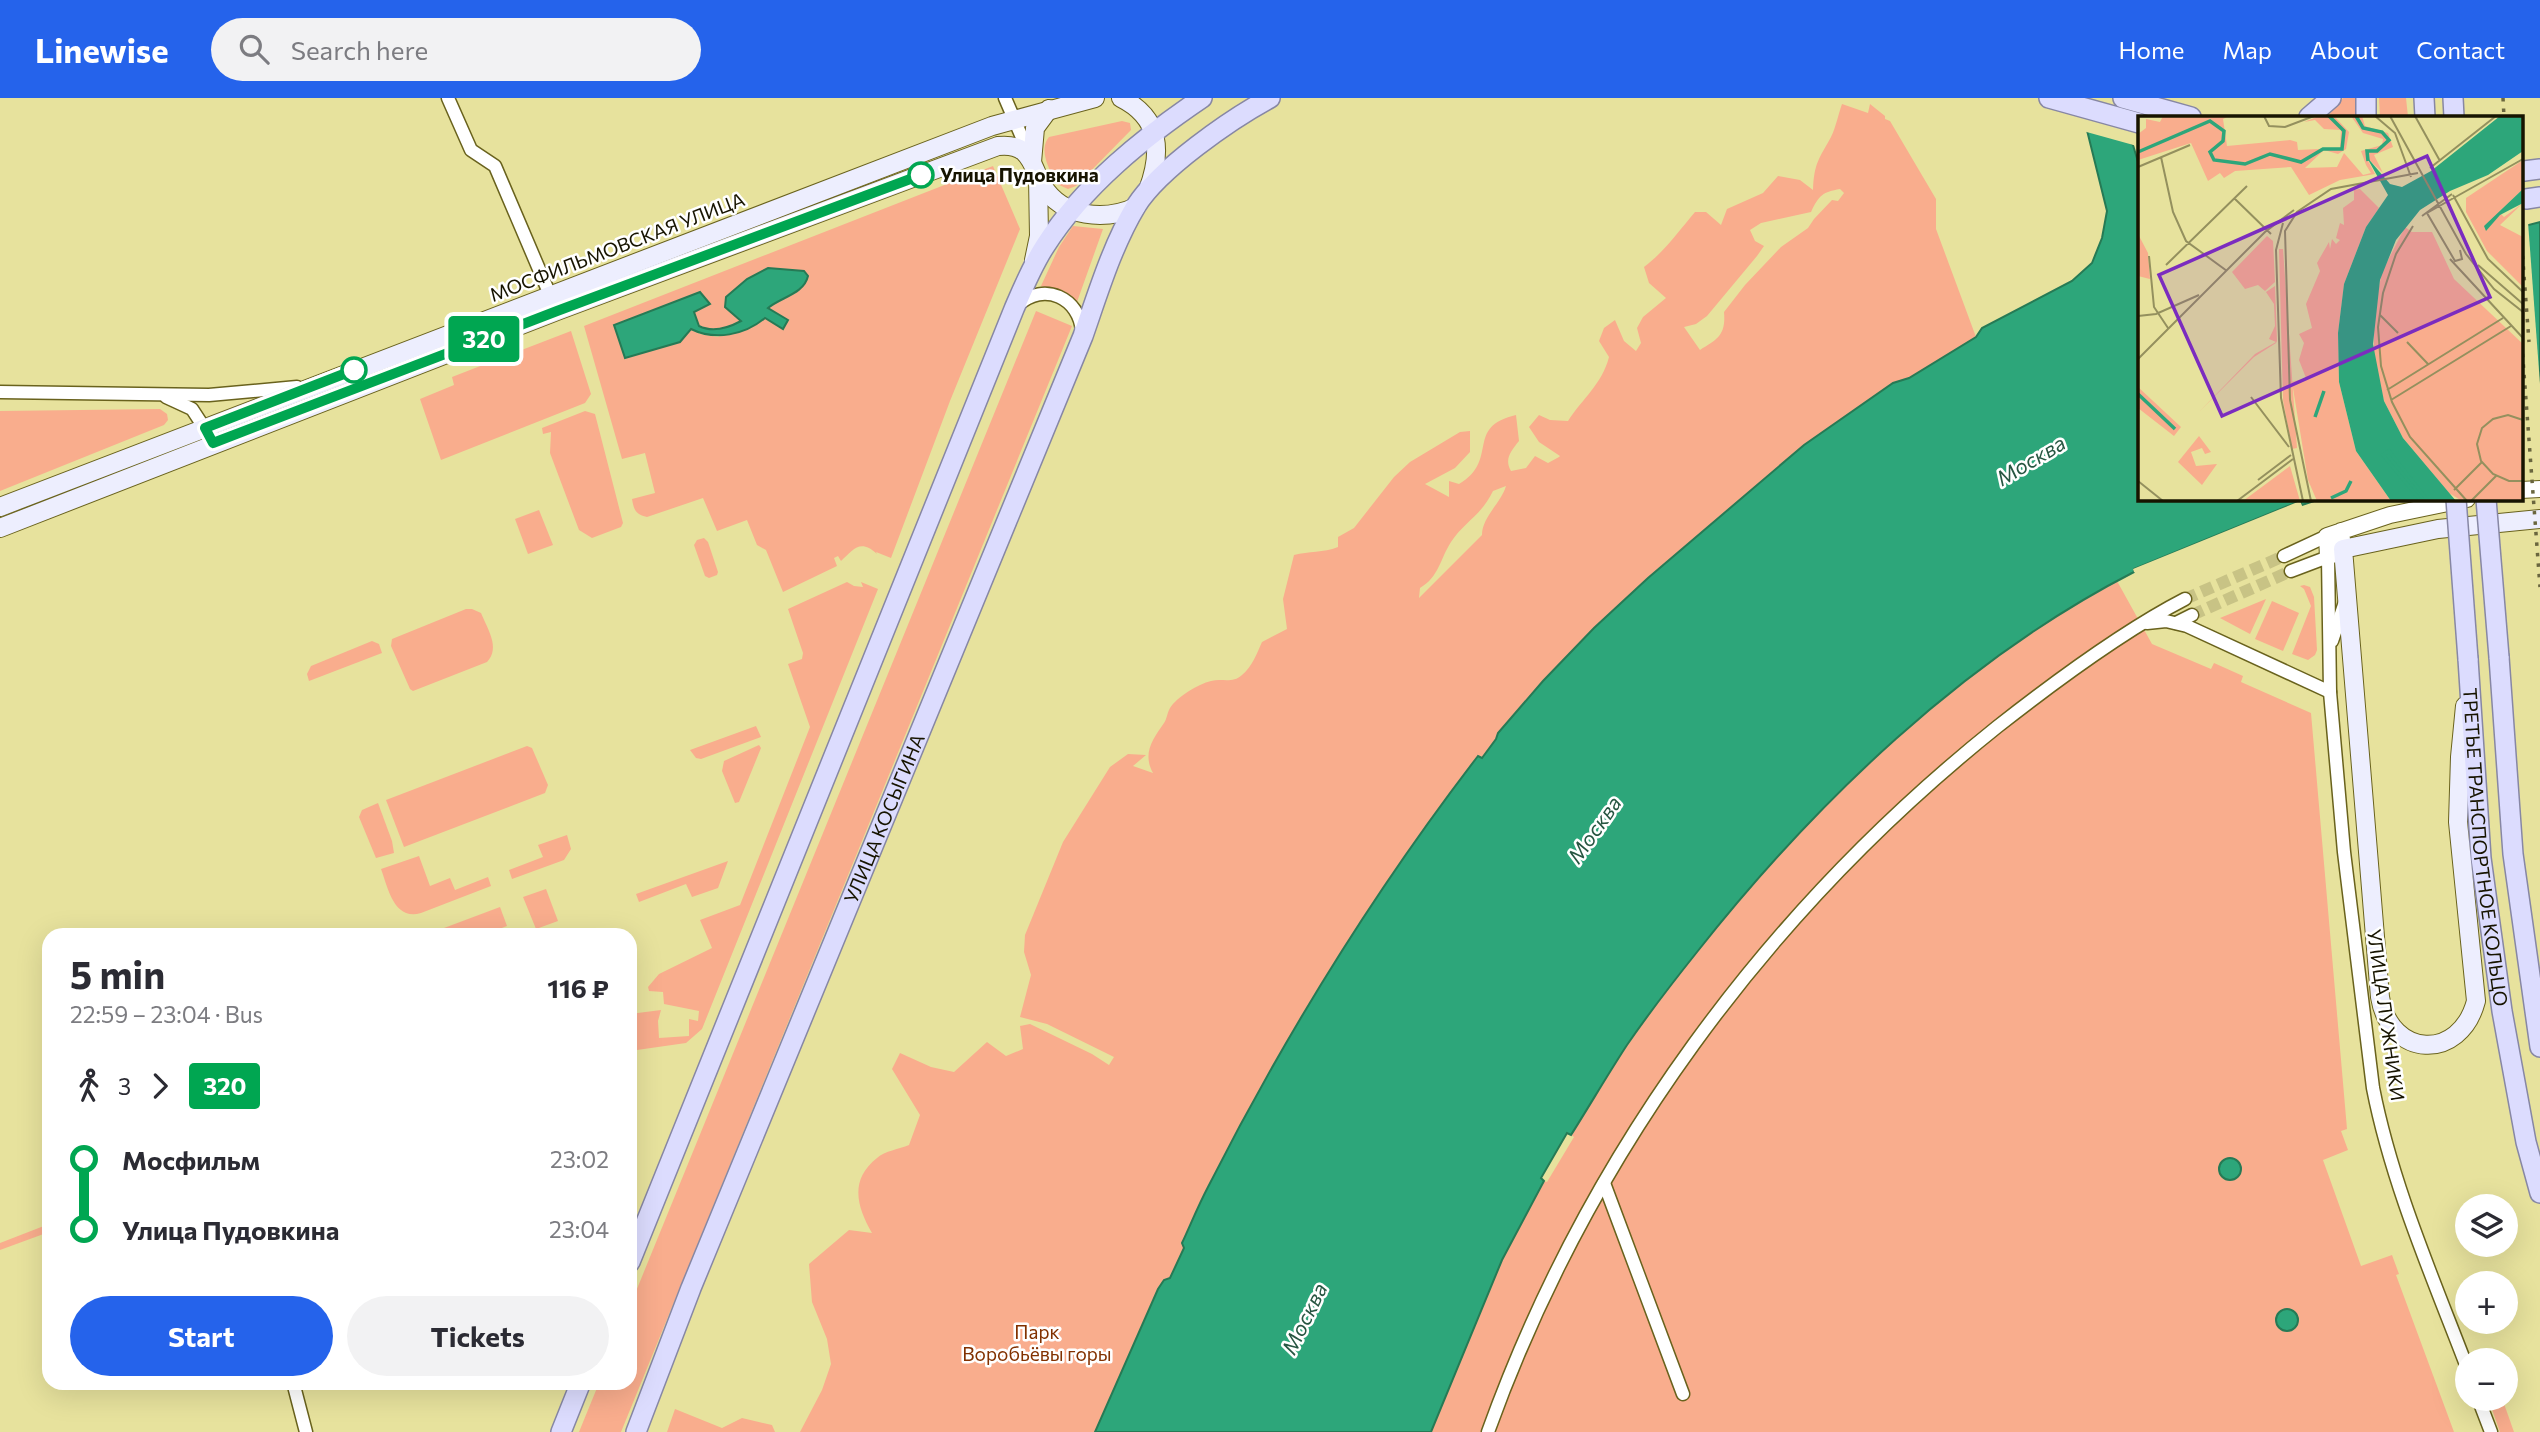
<!DOCTYPE html>
<html lang="en">
<head>
<meta charset="utf-8">
<style>
	body { margin:0; font-family:Commissioner,sans-serif; background:#f2f2f3; color:#2b2b33; height:100vh; display:flex; flex-direction:column; font-size:26px; white-space:nowrap }
	* { box-sizing:border-box; margin:0 }
	p { font-size:23px; color:#7c7c81 }
	.icon { flex:none; width:38px; height:38px; fill:none; stroke:currentColor; stroke-width:2; stroke-linecap:round; stroke-linejoin:round }
	.map { position:relative; flex:1; overflow:hidden }
	.panel { position:absolute; left:42px; top:830px; width:595px; height:462px; display:flex; flex-direction:column; background:#fff; border-radius:21px; box-shadow:0 7px 28px #0002 }
	.panel>* { flex:none }
	.badge { padding:0 14px; border-radius:5px; font-size:24px; line-height:46px }
	.controls { position:absolute; left:2455px; top:1096px; display:grid; gap:14px }
	.controls a { display:grid; place-items:center; width:63px; height:63px; border-radius:50%; background:#fff; box-shadow:0 7px 28px #0002; font-size:35px }
	.map>.badge { position:absolute; translate:-50% -50%; box-shadow:0 0 0 4px #fff }
	.legs { display:flex; align-items:center; gap:10px; height:77px; padding:0 28px; font-size:23px }
	.legs p { margin-inline-start:auto }
	.headline { display:flex; align-items:center; justify-content:space-between; height:119px; padding:0 28px }
	h1 { font-size:38px; font-weight:700; line-height:52px }
	.button { display:flex; gap:14px; margin-top:auto; padding:14px 28px }
	.button a { flex:1; height:80px; border-radius:42px; background:#2563eb; color:#fff; font-size:28px; font-weight:700; line-height:80px; text-align:center }
	.button a+a { background:#f2f2f3; color:#2b2b33 }
	ul { padding:0 28px; list-style:none }
	li { display:flex; align-items:center; gap:24px; height:70px; font-size:26px }
	li i { display:grid; place-items:center; width:10px; height:100%; margin:0 9px; background:currentColor }
	li i::after { content:''; width:18px; height:18px; margin:-9px; border:5px solid; border-radius:50%; background:#fff }
	li p { margin-inline-start:auto }
	li:first-child i { background:linear-gradient(#0000 50%,currentColor 0) }
	li:last-child i { background:linear-gradient(currentColor 50%,#0000 0) }
	header { display:flex; align-items:center; gap:42px; box-sizing:border-box; height:98px; padding:0 35px; background:#2563eb; color:#fff }
	header strong { font-size:33px }
	nav { display:flex; gap:38px; margin-inline-start:auto; font-size:24px }
	.search { width:490px; height:63px; background:#f2f2f3; display:flex; align-items:center; gap:18px; box-sizing:border-box; padding:0 24px; border-radius:38px; color:#7c7c81; font-size:26px }
	.map>svg:first-child { display:block }
	.green { fill:#f9ad8d; fill-rule:evenodd }
	.water { fill:#2da67a; stroke:#267a55; stroke-width:2 }
	.pier { fill:#e7e29d }
	.lines { fill:none; stroke-linecap:round; stroke-linejoin:round }
	.minor-tunnel { stroke:#c8c385; stroke-width:12; stroke-dasharray:12 6; stroke-linecap:butt }
	.minor-casing { stroke:#69621d; stroke-width:15 }
	.tertiary-casing { stroke:#69621d; stroke-width:18 }
	.secondary-casing { stroke:#69621d; stroke-width:20 }
	.primary-casing { stroke:#8787a4; stroke-width:22 }
	.minor { stroke:#fff; stroke-width:12 }
	.tertiary { stroke:#fff; stroke-width:16 }
	.secondary { stroke:#edeefe; stroke-width:18 }
	.primary { stroke:#dcdcfe; stroke-width:19 }
	.rail { stroke:#6a663e; stroke-width:3.5; stroke-dasharray:3.5 7; stroke-linecap:butt }
	.primary-bridge-casing { stroke:#8787a4; stroke-width:22; stroke-linecap:butt }
	.primary-bridge { stroke:#dcdcfe; stroke-width:19 }
	.line-1-casing { stroke:#fff; stroke-width:16 }
	.line-1 { stroke:#00a651; stroke-width:10 }
	.stop-1-dot { fill:#fff; stroke:#00a651; stroke-width:3.5 }
	.labels { text-anchor:middle; stroke-width:5; stroke-linejoin:round; paint-order:stroke }
	.stop-label { font-size:19px; font-weight:bold; fill:#171400; stroke:#fff; text-anchor:start }
	.street-label { font-size:19px; fill:#171400; stroke:#fff }
	.park-label { font-size:19px; fill:#823100; stroke:#fff }
	.water-label { font-size:21px; font-style:italic; fill:#275642; stroke:#fff }
	.inset-river { fill:none; stroke:#2da67a; stroke-width:3.5 }
	.inset-road { fill:none; stroke:#94905e; stroke-width:2 }
	.view { fill:#7b2cbf; fill-opacity:0.15; stroke:#7b2cbf; stroke-width:3.5 }
	.inset-edge { fill:none; stroke:#171400; stroke-width:3.5 }
</style>
</head>
<body>
<header>
<strong>Linewise</strong>
<div class="search"><svg class="icon" aria-label="search" viewBox="0 0 24 24"><circle cx="10" cy="10" r="6"/><path d="M15 15l6 6"/></svg>Search here</div>
<nav><a>Home</a><a>Map</a><a>About</a><a>Contact</a></nav>
</header>
<div class="map">
<svg width="2540" height="1334" viewBox="0 0 2540 1334">
	<rect width="100%" height="100%" fill="#e7e29d"/>
	<g class="green">
		<polygon points="2343,0 2356,0 2356,19 2327,19"/>
		<polygon points="2379,0 2406,0 2408,19 2380,19"/>
		<path d="M1842,6l26,9 2,-9 15,12v3l5,2 46,78v30l40,108 -67,41 -16,5 -89,62 -156,133 -54,50 -51,53 -45,52 -2,6 -14,19 -4,-2c-103,134 -193,280 -270,431 -10,19 -17,38 -26,56l2,4 -14,31 -13,12 -62,142h-295l22,-42 9,-26 -4,-25 -15,-37 -3,-38 40,-34 23,3c-15,-26 -23,-53 5,-75 8,-7 22,-9 32,-13l11,-30 -28,-46 8,-16 31,14 23,5 33,-30 19,14 17,-7 -3,-23 10,-2 62,30 17,11 5,-8 -67,-33 -27,-7 11,-42 -7,-23 1,-17 38,-93 47,-75 18,-13 18,1 -13,11 20,7c-11,-20 0,-34 11,-50 3,-4 3,-10 6,-15 7,-11 28,-24 41,-27 11,-3 21,3 31,-6 10,-8 15,-22 20,-33l25,-13 -4,-30 11,-44c15,-4 29,-2 44,-8v-10l16,-9 40,-51 16,-15 50,-30 10,-1v21l-15,16 -30,16 24,13v-16l10,3c41,-24 5,-57 57,-69l3,26c-8,10 -15,18 -8,30l15,-3 9,-12 13,7 11,-6 1,-1 -21,-14 -10,-15 10,-12 11,5 18,1c15,-23 34,-37 41,-64l-10,-16 5,-13 11,-8 9,21 12,10 5,-8 -4,-15 6,-11 23,-19 -17,-15 -5,-16c19,-14 35,-36 51,-55h11l15,13 6,-16 36,-16 15,-17 22,4 13,10c1,-27 6,-31 18,-53 5,-10 7,-22 11,-33zM1840,91l4,4 -6,8 -6,-1 -18,19 -6,9 -27,19 -36,38 -21,27c2,23 -6,27 -24,38l-16,-23 12,-3 11,-8 50,-60 7,-10 -9,-5 -5,-11 11,-7 50,-11c8,-17 12,-20 29,-23zM1506,388c-5,17 -24,31 -24,49l-63,63 1,-10c19,-11 20,-29 31,-46 13,-20 30,-26 42,-51z"/>
		<path d="M1122,23l8,2 1,7 -55,56 -8,3 -11,-5c-7,-13 -19,-34 -8,-47z"/>
		<path d="M993,68l27,63 -70,172 -59,157 -15,-6 1,2c-17,-16 -24,-4 -36,7l-3,-5 -4,2 3,8 -54,26 -17,-42 -9,-5 -10,-25 -30,11 -14,-33 -56,19c-12,-3 -13,-7 -15,-18l23,-6 -10,-40 -23,6 -38,-133zM768,170l36,3 -8,22c-24,8 -55,31 -78,44l-18,-3 -9,-5 -77,-4 80,-13 5,15c14,6 28,0 43,-6z"/>
		<polygon points="1073,128 1103,131 1077,204 1068,198 1041,188 1059,149"/>
		<polygon points="1036,213 1072,228 621,1334 579,1334 599,1285 630,1284 630,1208"/>
		<polygon points="571,233 591,296 585,305 441,362 420,301 454,287 452,279"/>
		<polygon points="160,311 167,316 168,322 164,327 0,393 0,313"/>
		<polygon points="585,313 595,316 623,425 621,429 592,440 579,432 550,355 551,334 543,336 542,330"/>
		<polygon points="539,412 553,447 528,456 515,421"/>
		<polygon points="704,440 708,444 718,474 717,477 709,480 705,478 694,447 697,442"/>
		<path d="M2117,483l35,63 59,25 3,-6 29,13 -2,6 70,31 36,416 -6,2 7,19 -25,10 38,106 31,-11 7,19 -3,1 58,157h-1023l71,-172 42,-79 3,1 27,-45 -3,-2c19,-30 37,-61 57,-90 99,-149 229,-283 372,-390 37,-28 77,-51 117,-74z"/>
		<polygon points="847,484 854,488 863,489 861,484 878,491 702,931 686,945 630,953 630,916 661,912 658,923 659,940 689,938 689,921 698,923 699,913 664,906 663,894 649,893 648,889 659,876 712,850 700,822 740,807 810,629 788,566 802,561 803,555 788,511"/>
		<polygon points="2304,487 2310,489 2314,499 2317,552 2315,557 2308,562 2292,556 2311,508 2304,491 2300,488"/>
		<polygon points="2266,501 2250,536 2220,520"/>
		<polygon points="2272,503 2299,515 2283,553 2255,541"/>
		<path d="M466,511h6l9,4c6,15 20,35 6,49l-74,29 -3,-2 -19,-43 1,-7z"/>
		<polygon points="372,543 379,546 382,555 309,583 307,576 311,568"/>
		<polygon points="756,628 761,639 701,661 696,660 690,652"/>
		<polygon points="759,647 761,650 739,704 735,705 722,673 724,663"/>
		<polygon points="527,648 532,650 548,687 545,695 404,749 386,702"/>
		<polygon points="378,705 392,743 394,755 376,760 359,719 362,712"/>
		<polygon points="567,737 571,751 564,762 512,781 509,772 543,759 538,747"/>
		<path d="M419,758l11,30 20,-8 5,12 33,-13 3,9 -70,27c-27,8 -33,-25 -40,-44z"/>
		<polygon points="728,763 718,790 692,799 686,786 639,804 636,796"/>
		<polygon points="546,791 558,823 536,831 523,799"/>
		<polygon points="500,809 507,828 486,836 428,836"/>
		<polygon points="49,1126 49,1134 0,1152 0,1145"/>
		<polygon points="2488,1300 2502,1300 2514,1334 2500,1334"/>
		<polygon points="675,1311 722,1330 742,1320 772,1327 775,1334 667,1334"/>
	</g>
	<g class="water">
		<path d="M2079,0l54,47 6,20v334h181l-18,6 -2,-4 -166,68v3c-170,87 -319,231 -437,380 -24,30 -48,61 -70,93 -19,29 -37,60 -56,90l-4,-2 -26,45 3,3 -42,79 -71,172h-336l63,-143 6,-9 6,-2 14,-30 -2,-5c8,-17 16,-37 26,-56 77,-152 167,-297 270,-431l4,2 14,-19 2,-6 45,-52 51,-53 54,-50 156,-133 89,-62 16,-5 67,-41 6,-9 90,-47 20,-18 10,-25 5,-27z"/>
		<polygon points="2540,124 2540,359 2521,360 2521,129"/>
		<path d="M768,170l36,3 4,5c-4,18 -27,21 -40,32l20,12 -5,9 -18,-11c-20,17 -50,23 -74,11l-11,13 -55,16 -11,-33 86,-33 10,12 -16,8 5,14c14,7 29,2 42,-5l-16,-14 1,-10 21,-18z"/>
		<circle cx="2230" cy="1071" r="11"/>
		<circle cx="2287" cy="1222" r="11"/>
	</g>
	<g class="pier">
		<polygon points="2075,0 2125,0 2137,48 2083,33"/>
		<polygon points="2528,124 2540,286 2540,362 2523,364 2521,333 2521,125"/>
		<polygon points="2300,403 2303,410 2298,408 2137,473 2137,476 2134,474 2133,471"/>
	</g>
	<g class="lines">
		<g class="minor-tunnel">
			<polyline points="2185,501 2284,458"/>
			<polyline points="2192,517 2291,473"/>
		</g>
		<defs>
			<g id="minor">
				<polyline points="448,0 471,52 495,68 553,204"/>
				<polyline points="1005,0 1030,58"/>
				<path d="M1018,207c26,-24 62,-7 64,27"/>
				<polyline points="0,294 209,297 297,289"/>
				<polyline points="166,299 192,311 209,337"/>
				<polyline points="2284,458 2327,438"/>
				<path d="M2291,473l37,-14 2,135 14,160 29,236c19,97 60,190 95,282"/>
				<polyline points="2147,525 2166,523 2187,528 2330,594"/>
				<polyline points="2176,525 2192,517"/>
				<polyline points="2332,543 2345,504"/>
				<polyline points="1604,1085 1683,1296"/>
				<polyline points="294,1288 306,1334"/>
				<polyline points="2478,1300 2491,1334"/>
				<path d="M1488,1334c100,-278 279,-521 509,-705 56,-44 124,-95 188,-128"/>
			</g>
			<g id="tertiary">
				<polyline points="2521,392 2540,391"/>
				<polyline points="2341,433 2343,451 2328,459 2327,438 2390,417 2467,401"/>
			</g>
			<g id="secondary">
				<path d="M1121,0c40,20 41,54 27,92"/>
				<polyline points="1032,64 1035,30 1049,11"/>
				<polyline points="1034,162 1039,138 1038,79"/>
				<polyline points="0,409 992,28 1095,0"/>
				<path d="M0,430l557,-217 441,-165c9,-1 19,0 26,6 10,9 12,23 19,34 20,32 62,35 93,21"/>
				<path d="M2465,608l-5,51 -2,65 18,179c-16,61 -86,57 -96,-4l-37,-448 95,-20 102,-10"/>
			</g>
			<g id="primary">
				<polyline points="2049,0 2139,25"/>
				<polyline points="2123,0 2191,19"/>
				<polyline points="2366,0 2366,19"/>
				<polyline points="2424,0 2425,19"/>
				<polyline points="2453,0 2454,19"/>
				<polyline points="2309,19 2331,0"/>
				<polyline points="2524,73 2540,71"/>
				<polyline points="2526,101 2540,99"/>
				<polyline points="2499,559 2513,756 2540,949"/>
				<path id="s1" d="M2468,561l13,199 21,153 24,131 14,51"/>
				<path d="M630,1164l384,-953c9,-21 18,-43 31,-63 39,-61 98,-108 157,-148"/>
				<polyline points="561,1334 581,1284"/>
				<path id="s2" d="M636,1334l55,-144 392,-952c15,-43 29,-90 53,-130 23,-37 95,-87 134,-108"/>
			</g>
		</defs>
		<use href="#minor" class="minor-casing"/>
		<use href="#tertiary" class="tertiary-casing"/>
		<use href="#secondary" class="secondary-casing"/>
		<use href="#primary" class="primary-casing"/>
		<use href="#minor" class="minor"/>
		<use href="#tertiary" class="tertiary"/>
		<use href="#secondary" class="secondary"/>
		<use href="#primary" class="primary"/>
		<g class="rail">
			<polyline points="2503,0 2504,19"/>
			<polyline points="2521,137 2529,244"/>
			<polyline points="2521,235 2540,489"/>
		</g>
		<defs>
			<g id="primary-bridge">
				<polyline points="2456,401 2468,561"/>
				<polyline points="2486,401 2499,559"/>
			</g>
		</defs>
		<use href="#primary-bridge" class="primary-bridge-casing"/>
		<use href="#primary-bridge" class="primary-bridge"/>
	</g>
	<g class="lines">
		<defs>
			<polyline id="line-1" points="354,272 205,330 213,345 557,213 921,77"/>
		</defs>
		<use href="#line-1" class="line-1-casing"/>
		<use href="#line-1" class="line-1"/>
	</g>
	<g class="stop-1-dot">
		<circle cx="921" cy="77" r="12"/>
		<circle cx="354" cy="272" r="12"/>
	</g>
	<g class="labels">
		<g class="stop-label">
			<text x="940" y="84">Улица Пудовкина</text>
		</g>
		<g class="street-label">
			<text transform="translate(617 149) rotate(-21)" y="7">МОСФИЛЬМОВСКАЯ УЛИЦА</text>
			<text dy="7" stroke="none"><textPath href="#s2" startOffset="662">УЛИЦА КОСЫГИНА</textPath></text>
			<text dy="7" stroke="none"><textPath href="#s1" startOffset="189">ТРЕТЬЕ ТРАНСПОРТНОЕ КОЛЬЦО</textPath></text>
			<text transform="translate(2386 917) rotate(82)" y="7">УЛИЦА ЛУЖНИКИ</text>
		</g>
		<g class="park-label">
			<text x="1037" y="1241">Парк<tspan x="1037" dy="22">Воробьёвы горы</tspan></text>
		</g>
		<g class="water-label">
			<text transform="translate(2031 363) rotate(-31)" y="7">Москва</text>
			<text transform="translate(1595 732) rotate(-55)" y="7">Москва</text>
			<text transform="translate(1305 1221) rotate(-64)" y="7">Москва</text>
		</g>
	</g>
	<g transform="translate(2138 18)">
		<rect width="385" height="385" fill="#e7e29d"/>
		<path d="M25,0h66l-6,3 4,27 63,-6 7,2 1,8 42,-2 1,-18 -17,-1 -9,-9 -11,2 15,-6h15l15,16 -3,17 -8,5 -14,-4 -19,18 32,-1 7,-14 19,22 8,-2 -5,-8 -5,-14 21,-6 1,-6 -20,-6 -12,-17h11l3,10 23,7 5,14 -19,8 9,18 -17,-16 9,17 -35,6 -31,15 -18,-28 -56,4 -11,7 -4,-5 -12,8 -17,-38 -53,17v-26l8,-6v-9l14,3zM385,44v29l-24,23 5,5 19,-14 -23,22 23,12v50l-36,-36 -21,-39v-14zM222,73l19,19 -13,19 -22,57 -6,49 1,49 17,69 35,50h-74l-9,-21 -16,-98 14,-4 -7,-18 5,-17 -5,-9 13,-6 -6,-24 14,-33 -3,-8 12,-21 1,7 2,-10 4,5 4,-4 -4,-2 4,-15 4,2 -1,-17 11,-8v-10zM267,111l7,5h20l22,47 69,65v157h-61l-13,-8 -46,-55 -19,-37 -10,-37v-53l8,-39zM0,118l10,19 2,26 -12,-3zM129,120l6,5 2,41 -10,9 -7,-6 -13,4 -13,-17zM141,133h4l14,199 -5,1 -9,-49zM137,170l2,55 -1,2 -22,14 -55,55 56,-58 21,-12 -7,-3 6,-13 -1,-22 -8,-12zM0,271l43,40 -7,9 -36,-28zM61,320l12,16 -6,2 -3,-6 -11,4 5,14 21,-2 -15,21 -24,-23zM152,350l10,35h-57z" fill="#f9ad8d"/>
		<path d="M362,0h23v35l-35,24 -38,16 -30,19 -24,30 -16,40 -7,64 11,57 19,37 53,63h-65l-35,-50 -17,-69 -1,-49 6,-49 22,-57 22,-32 -22,-39 24,28 12,3 29,-16zM385,73v14l-23,12 -14,16 -2,-5z" fill="#2da67a"/>
		<path class="inset-river" d="M218,0l7,12 19,4 7,8 -12,11h-10l1,10M0,36l72,-31 14,10 -1,10 -13,11 4,8 31,4 25,-10 31,8 22,-13h19l2,-18 -15,-15M0,278l37,35M177,301l9,-26M193,382l15,-7 5,-10M283,385l-38,-46 6,-4 39,50"/>
		<path class="inset-road" d="M126,0l5,10 16,1 29,-11M237,0l20,17 16,44M252,0l76,138 28,35 29,23M277,0l25,45M23,41l12,55 13,29 41,30M0,51l52,-22M292,52l66,-52M315,79l35,64 35,33M96,82l37,36M284,100l30,-22M145,107l-7,27 5,148 22,103M275,110l-17,28 -13,39 -5,34 3,39 11,36 18,35 57,64M322,134l2,9 -7,2 -28,-48 96,-54M11,140l5,51 14,21M312,143l73,79M28,149l81,-79M340,149l45,39M242,199l18,18M0,200l18,-2 43,-19M269,226l21,22M0,243l127,-127 29,-22M249,274l116,-72M113,281l38,50M253,284l120,-74M385,304l-15,-5 -15,4 -11,9 -5,16 4,17 12,13 16,7h14M120,364l33,-25M0,365l25,20M316,374l28,-28M99,385l56,-42M173,385l-21,-101 -5,-169 12,-19 34,-23 87,-16M333,385l25,-25"/>
		<path class="view" d="M289,40l63,141 -268,119 -63,-141z"/>
		<rect width="385" height="385" class="inset-edge"/>
	</g>
</svg>
<div class="controls">
<a><svg class="icon" aria-label="layers" viewBox="0 0 24 24"><path d="M12 4l9 5-9 5-9-5zM3 14l9 5 9-5"/></svg></a>
<a>+</a>
<a>−</a>
</div>
<b class="badge" style="left:484px;top:241px;background:#00a651;color:#fff">320</b>
<section class="panel">
<div class="headline"><div><h1>5 min</h1><p>22:59 – 23:04 · Bus</p></div><b>116 ₽</b></div>
<div class="legs"><svg class="icon" aria-label="walk" viewBox="0 0 24 24"><circle cx="13" cy="4" r="2"/><path d="M13 8l-2 6 4 7M11 14l-3 7M7 12l3-4h3l4 4"/></svg>3<svg class="icon" aria-label="forward" viewBox="0 0 24 24"><path d="M9 5l7 7-7 7"/></svg><b class="badge" style="background:#00a651;color:#fff">320</b></div>
<ul>
<li><i style="color:#00a651"></i><b>Мосфильм</b><p>23:02</p></li>
<li><i style="color:#00a651"></i><b>Улица Пудовкина</b><p>23:04</p></li>
</ul>
<div class="button"><a>Start</a><a>Tickets</a></div>
</section>
</div>
</body>
</html>
